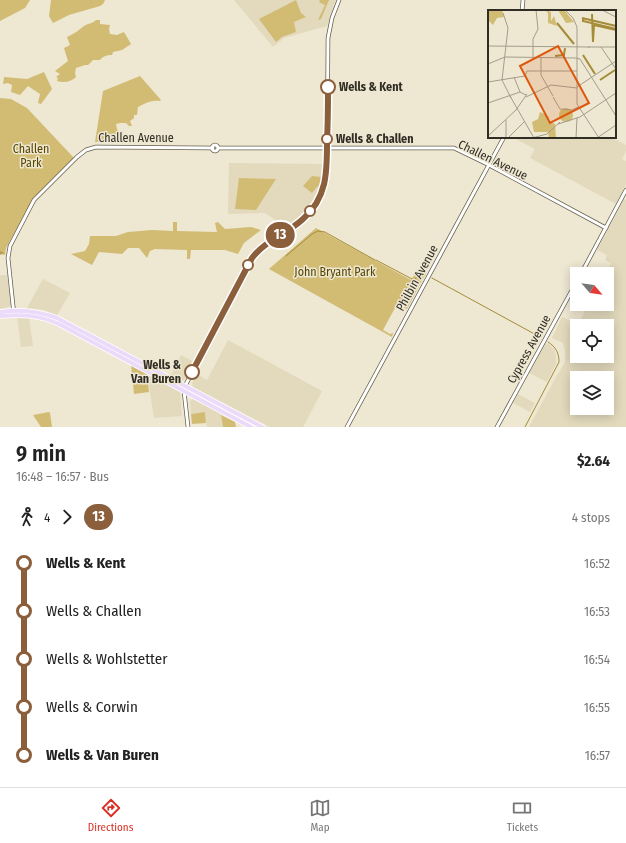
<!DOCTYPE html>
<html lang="en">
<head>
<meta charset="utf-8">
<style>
	body { margin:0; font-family:"Fira Sans Condensed",sans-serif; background:#f6f6f6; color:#222; height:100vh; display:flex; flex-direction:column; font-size:15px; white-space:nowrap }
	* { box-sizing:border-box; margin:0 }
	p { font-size:13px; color:#767676 }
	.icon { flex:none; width:22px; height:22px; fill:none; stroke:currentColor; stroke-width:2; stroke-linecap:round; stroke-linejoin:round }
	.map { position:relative; height:427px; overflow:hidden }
	.panel { display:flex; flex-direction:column; background:#fff; flex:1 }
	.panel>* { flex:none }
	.badge { padding:0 8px; border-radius:13px; font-size:14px; line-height:26px }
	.needle { width:26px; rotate:118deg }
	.buttons { position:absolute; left:570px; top:267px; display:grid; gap:8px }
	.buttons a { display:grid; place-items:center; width:44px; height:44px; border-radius:0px; background:#fff; box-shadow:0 2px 10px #0003; font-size:20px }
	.map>.badge { position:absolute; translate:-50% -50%; box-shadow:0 0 0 2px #fff }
	.legs { display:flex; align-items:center; gap:6px; height:44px; padding:0 16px; font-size:13px }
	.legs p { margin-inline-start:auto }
	.overview { display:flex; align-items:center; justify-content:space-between; height:68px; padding:0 16px }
	h1 { font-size:22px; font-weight:600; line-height:30px }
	ul { padding:0 16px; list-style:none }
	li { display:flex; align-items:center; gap:14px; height:48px; font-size:15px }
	li i { display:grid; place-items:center; width:6px; height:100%; margin:0 5px; background:currentColor }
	li i::after { content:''; width:10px; height:10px; margin:-5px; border:3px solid; border-radius:50%; background:#fff }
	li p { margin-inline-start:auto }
	li:first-child i { background:linear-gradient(#0000 50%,currentColor 0) }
	li:last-child i { background:linear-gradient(currentColor 50%,#0000 0) }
	.dock { display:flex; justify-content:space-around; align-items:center; height:56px; border-top:1px solid #e0e0e0; background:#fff; font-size:11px; color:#767676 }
	.dock a { display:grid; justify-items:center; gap:2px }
	.dock .active { color:#d93025 }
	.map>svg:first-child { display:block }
	.built { fill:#e3dabd; fill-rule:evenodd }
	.green { fill:#d2bc74 }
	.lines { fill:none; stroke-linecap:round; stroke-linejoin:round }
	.stream { stroke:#a48c38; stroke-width:1 }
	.secondary-casing { stroke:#645e4c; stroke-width:4.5 }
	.primary-casing { stroke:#fff; stroke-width:5.5 }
	.secondary { stroke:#fff; stroke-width:3 }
	.primary { stroke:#ebdafa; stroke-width:4 }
	.line-1-casing { stroke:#fff; stroke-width:9 }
	.line-1 { stroke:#8b5e3c; stroke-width:6 }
	.stop-1-dot { fill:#fff; stroke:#8b5e3c; stroke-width:2 }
	.labels { text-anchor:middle; stroke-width:3; stroke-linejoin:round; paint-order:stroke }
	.stop-label { font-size:12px; font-weight:bold; fill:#2f2d24; stroke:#eee7d2; text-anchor:start }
	.street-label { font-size:12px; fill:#2f2d24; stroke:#eee7d2 }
	.park-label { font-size:12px; fill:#554500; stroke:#eee7d2 }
	.inset-river { fill:none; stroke:#a48c38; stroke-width:2 }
	.inset-road { fill:none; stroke:#a29d8c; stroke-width:1 }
	.view { fill:#df570d; fill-opacity:0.15; stroke:#df570d; stroke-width:2 }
	.inset-edge { fill:none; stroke:#2f2d24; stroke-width:2 }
</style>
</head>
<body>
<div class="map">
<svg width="626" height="427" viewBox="0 0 626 427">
	<rect width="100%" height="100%" fill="#eee7d2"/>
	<g class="built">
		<polygon points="234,0 336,0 327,26 284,38 273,47"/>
		<polygon points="512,137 610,137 626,145 626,151 622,159 626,161 626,184 616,204 530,158 535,149"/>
		<polygon points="229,163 324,164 323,176 321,187 315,199 307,210 297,220 281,229 274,219 265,213 228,214"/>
		<path d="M624,199l2,1v227h-97l27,-50 9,-15v-12l-2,-7 -11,-5 10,-21 16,7 11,-20h18v-30h-2l6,-11 -6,-3 2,-5 -10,-5zM577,326h30v30h-30zM577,378h30v30h-30z"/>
		<polygon points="0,275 7,275 11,305 9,307 0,309"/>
		<polygon points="43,279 70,293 57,315 44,310 27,308"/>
		<polygon points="17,316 29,317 33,346 21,347"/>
		<polygon points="228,340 322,391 303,427 270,427 193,387 192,384 197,374 207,380"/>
		<polygon points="545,343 550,345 555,351 556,358 556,364 547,382 529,373"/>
		<polygon points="181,355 194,362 185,379 182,381 171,375"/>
		<polygon points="147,373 180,392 182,416 154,418"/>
		<polygon points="518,394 535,403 530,412 513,403"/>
		<polygon points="193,398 221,413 223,427 207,427 205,413 191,414 190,401"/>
	</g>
	<g class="green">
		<polygon points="0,0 30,0 25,8 0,21"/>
		<polygon points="51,0 105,0 103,4 100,6 69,15 53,23 49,16"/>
		<polygon points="296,0 301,13 306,17 294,22 296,32 282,37 276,42 259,19"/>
		<polygon points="320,0 329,0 321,19 318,20 325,5 319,2"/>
		<path d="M96,20h4v4l10,1 -1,4 1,5 7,1 7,-3 7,12 -9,6 -9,2 -1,3c-5,0 -9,1 -12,5h-7l-5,5h-3l-9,3 -1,5 1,4c-5,5 -12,6 -19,4l1,-3 -2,-1 4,-3 -5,-3 13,-10 -4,-13 6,-3 -3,-8c7,-3 12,-7 17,-11 5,-3 8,-2 12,-6z"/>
		<polygon points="44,72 52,89 41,104 38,103 40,94 28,86 20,95 11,92 12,85 8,83 3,84 4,77 27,79"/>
		<path d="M140,76l21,24 -1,1c-9,-1 -14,2 -22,6l-1,8h-3v3l-4,3 2,5h-3l-3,-3h-6l-4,1 1,5 3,4 -4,8 -21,1 8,-51z"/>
		<polygon points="0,98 11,99 27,108 74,158 33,199 6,248 5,255 0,254"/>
		<polygon points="312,176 322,177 320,185 316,188 312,193 303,186"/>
		<polygon points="239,178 276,179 256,210 235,209"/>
		<polygon points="173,222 177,222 177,231 217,232 215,223 218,222 225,229 251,227 261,230 244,243 238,254 225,250 191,250 190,259 187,259 187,250 155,249 150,251 147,258 139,248 128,248 122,254 99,252 92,265 71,254 85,251 89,244 90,236 116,236 128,232 152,230 173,231"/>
		<polygon points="316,228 411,280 418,269 426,273 407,309 404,308 405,306 401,304 397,307 396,306 383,330 390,334 393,333 392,337 269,269"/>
		<polygon points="131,364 147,373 149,392 134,394"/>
		<polygon points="49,412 50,413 52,427 41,427 33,415"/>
		<polygon points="205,412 206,423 192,424 191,414"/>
		<polygon points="221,415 235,422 236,427 223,427"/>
	</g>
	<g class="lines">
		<g class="stream">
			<polyline points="0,252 3,253"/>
			<polyline points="0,254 1,254"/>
			<polyline points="286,256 312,234 318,231 325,232 375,260"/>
			<polyline points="376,260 414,280 419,275 425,275"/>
			<polyline points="432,278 540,337"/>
			<path d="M525,427l34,-65c0,-9 -3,-15 -11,-20"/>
		</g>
		<defs>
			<g id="secondary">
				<polyline points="522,11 523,0"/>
				<circle cx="215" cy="148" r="3"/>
				<polyline points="218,148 454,148 489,165 606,228"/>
				<polyline points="581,274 626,190"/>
				<polyline points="14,315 8,258 10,246 34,200 77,157 86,150 96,147 213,148"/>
				<path d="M188,427l-4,-36 1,-5 67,-128c10,-14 25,-21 39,-30 22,-14 34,-35 36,-61l1,-129 4,-20 7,-18"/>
				<polyline points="347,427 504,137"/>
				<polyline points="497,427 577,281"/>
			</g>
			<g id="primary">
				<path d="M0,312c20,-3 38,-1 57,6l205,109"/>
				<path d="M0,316c21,-2 39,-1 59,8l192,103"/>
			</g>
		</defs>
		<use href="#secondary" class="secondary-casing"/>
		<use href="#primary" class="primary-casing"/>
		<use href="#secondary" class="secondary"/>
		<use href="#primary" class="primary"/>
	</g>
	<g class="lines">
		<defs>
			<path id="line-1" d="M192,372l60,-114c14,-18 35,-24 51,-39 25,-22 24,-49 24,-79 1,-18 1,-35 1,-53"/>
		</defs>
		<use href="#line-1" class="line-1-casing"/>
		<use href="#line-1" class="line-1"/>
	</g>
	<g class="stop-1-dot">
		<circle cx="328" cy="87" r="7"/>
		<circle cx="327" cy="139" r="5"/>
		<circle cx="310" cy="211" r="5"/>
		<circle cx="248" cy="265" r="5"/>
		<circle cx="192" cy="372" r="7"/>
	</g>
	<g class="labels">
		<g class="stop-label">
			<text x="339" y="91">Wells &amp; Kent</text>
			<text x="336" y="143">Wells &amp; Challen</text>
			<text x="181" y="369" text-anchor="end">Wells &amp;<tspan x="181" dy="14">Van Buren</tspan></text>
		</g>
		<g class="street-label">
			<text x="136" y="142">Challen Avenue</text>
			<text transform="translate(493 160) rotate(26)" y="4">Challen Avenue</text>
			<text transform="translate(417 278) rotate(-61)" y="4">Philbin Avenue</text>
			<text transform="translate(529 349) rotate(-61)" y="4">Cypress Avenue</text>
		</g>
		<g class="park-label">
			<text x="31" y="153">Challen<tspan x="31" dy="14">Park</tspan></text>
			<text x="335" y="276">John Bryant Park</text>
		</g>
	</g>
	<g transform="translate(488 10)">
		<rect width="128" height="128" fill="#eee7d2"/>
		<path d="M0,0h14l2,7 -7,1 -4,7 -5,-5zM57,0l6,2v9l3,-5 3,10 -9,-3v-10zM70,0h6l10,12 -8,1zM71 105a7 7 0 1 1 14 0a7 7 0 1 1-14 0ZM52,102l5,2 4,3 -2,3 8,4 1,14h-7l-1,-6h-14l-2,-10 6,-3z" fill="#d2bc74"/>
		<path class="inset-river" d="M104,4l1,27M104,4l1,28M94,8l34,8M95,8v3l33,8M69,13l17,21M106,15l22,5M105,31l1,-16M95,45l12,19M67,46l9,-1 1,-7M112,70l15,-10"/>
		<path class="inset-road" d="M77,0l8,8 4,9v77l22,34M114,0l14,7M15,3l5,15 -6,52 9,18M0,36l102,1M100,37h28M113,37l15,22M45,47v-18l5,-10 -2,-19M53,47v18l12,21M88,48l4,1 36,57M0,54l17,-7 71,1M26,67l6,15 6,3M0,72l37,-6 2,-5h50M89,77l39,-26M22,86l24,42M38,87l25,-12 26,3M65,87l7,12 12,1 6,-3M0,93l32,-11M28,100l11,-16M70,114l22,-7 36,-24M0,126l28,-26M18,128v-18M20,128l16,-16M44,128l15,-4 13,-12M88,128l1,-20M109,128l19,-13"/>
		<path class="view" d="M70,36l31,57 -39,20 -30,-57z"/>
		<rect width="128" height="128" class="inset-edge"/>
	</g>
</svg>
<div class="buttons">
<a><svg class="needle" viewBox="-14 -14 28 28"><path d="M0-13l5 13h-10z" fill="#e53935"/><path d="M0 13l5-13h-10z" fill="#767676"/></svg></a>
<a><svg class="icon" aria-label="locate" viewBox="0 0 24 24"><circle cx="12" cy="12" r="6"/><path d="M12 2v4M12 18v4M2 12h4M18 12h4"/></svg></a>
<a><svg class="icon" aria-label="layers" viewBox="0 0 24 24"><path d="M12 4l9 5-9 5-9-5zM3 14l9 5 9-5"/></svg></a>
</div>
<b class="badge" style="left:280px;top:235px;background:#8b5e3c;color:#fff">13</b>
</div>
<section class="panel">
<div class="overview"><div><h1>9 min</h1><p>16:48 – 16:57 · Bus</p></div><b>$2.64</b></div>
<div class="legs"><svg class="icon" aria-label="walk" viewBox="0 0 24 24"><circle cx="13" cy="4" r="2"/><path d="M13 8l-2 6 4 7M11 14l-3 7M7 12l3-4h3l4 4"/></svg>4<svg class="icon" aria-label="forward" viewBox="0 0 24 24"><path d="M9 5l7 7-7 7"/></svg><b class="badge" style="background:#8b5e3c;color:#fff">13</b><p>4 stops</p></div>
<ul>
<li><i style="color:#8b5e3c"></i><b>Wells &amp; Kent</b><p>16:52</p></li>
<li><i style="color:#8b5e3c"></i><span>Wells &amp; Challen</span><p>16:53</p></li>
<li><i style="color:#8b5e3c"></i><span>Wells &amp; Wohlstetter</span><p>16:54</p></li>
<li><i style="color:#8b5e3c"></i><span>Wells &amp; Corwin</span><p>16:55</p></li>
<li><i style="color:#8b5e3c"></i><b>Wells &amp; Van Buren</b><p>16:57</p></li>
</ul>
</section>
<nav class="dock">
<a class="active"><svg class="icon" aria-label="directions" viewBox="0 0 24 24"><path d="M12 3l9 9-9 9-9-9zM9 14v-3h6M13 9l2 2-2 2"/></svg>Directions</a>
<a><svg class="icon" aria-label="map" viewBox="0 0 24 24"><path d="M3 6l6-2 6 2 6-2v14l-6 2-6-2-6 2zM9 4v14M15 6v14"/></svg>Map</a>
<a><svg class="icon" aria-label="tickets" viewBox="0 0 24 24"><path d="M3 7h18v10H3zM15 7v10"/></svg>Tickets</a>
</nav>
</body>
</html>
